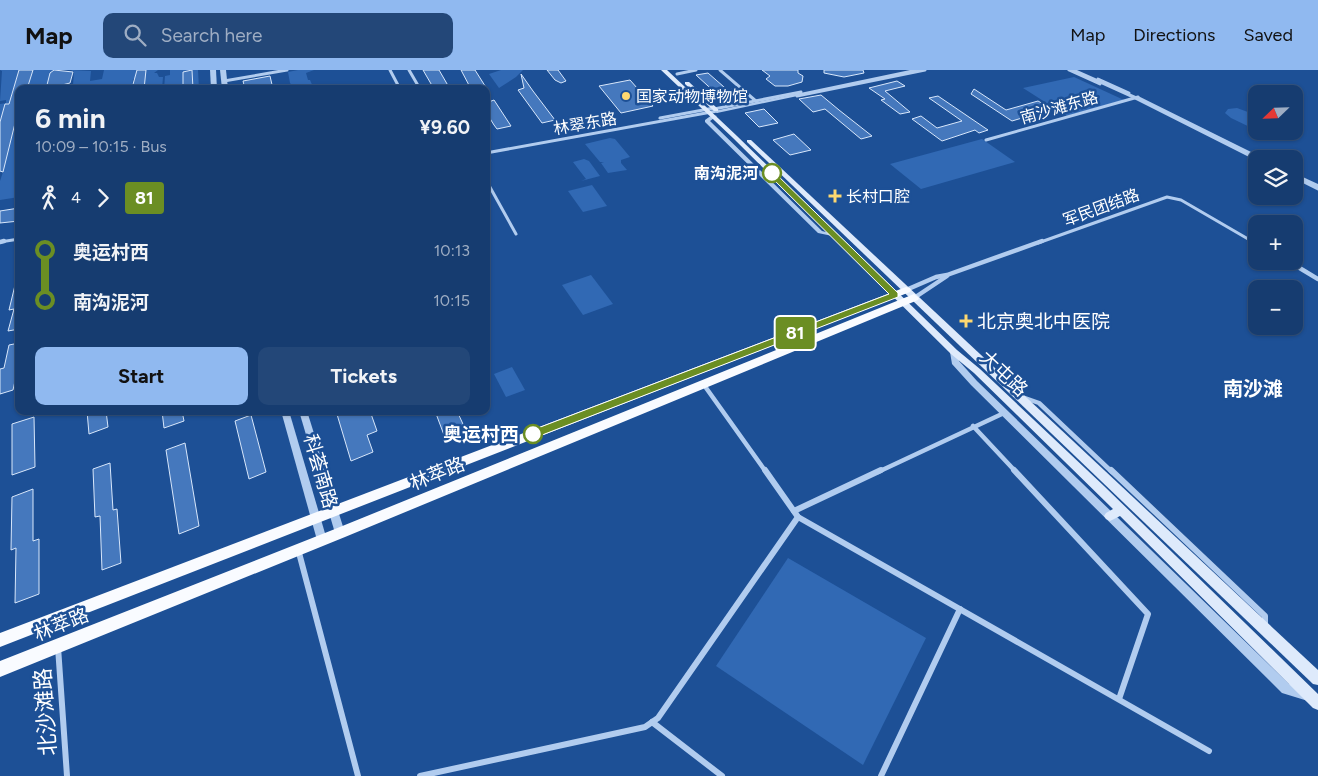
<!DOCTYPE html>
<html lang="en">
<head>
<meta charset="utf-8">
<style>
	body { margin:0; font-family:Figtree,"Noto Sans SC",sans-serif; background:#234778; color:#f1f3f6; height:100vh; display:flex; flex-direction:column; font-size:19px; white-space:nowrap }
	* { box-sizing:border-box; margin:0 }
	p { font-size:16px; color:#9eadc3 }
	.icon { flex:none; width:28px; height:28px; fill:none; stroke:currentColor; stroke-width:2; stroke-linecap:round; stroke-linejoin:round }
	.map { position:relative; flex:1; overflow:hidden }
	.side { position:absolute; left:15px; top:15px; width:475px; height:330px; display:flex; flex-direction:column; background:#163c70; border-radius:10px; box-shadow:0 1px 4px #0004,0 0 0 1px #355683 }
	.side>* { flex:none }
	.badge { padding:0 10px; border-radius:4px; font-size:18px; line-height:32px }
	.needle { width:32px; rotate:247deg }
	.controls { position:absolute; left:1248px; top:15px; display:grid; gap:10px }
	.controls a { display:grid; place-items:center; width:55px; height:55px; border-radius:10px; background:#163c70; box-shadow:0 1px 4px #0004,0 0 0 1px #355683; font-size:25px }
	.map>.badge { position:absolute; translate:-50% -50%; box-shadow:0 0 0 2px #fff }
	.legs { display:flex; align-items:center; gap:8px; height:55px; padding:0 20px; font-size:16px }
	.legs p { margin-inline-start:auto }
	.head { display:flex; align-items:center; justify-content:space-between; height:85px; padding:0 20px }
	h1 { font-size:28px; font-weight:700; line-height:38px }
	.cta { display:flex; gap:10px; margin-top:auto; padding:10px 20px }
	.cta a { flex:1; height:58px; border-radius:10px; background:#90b9f0; color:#111; font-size:20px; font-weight:700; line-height:58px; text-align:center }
	.cta a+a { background:#234778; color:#f1f3f6 }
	ul { padding:0 20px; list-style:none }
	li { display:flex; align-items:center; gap:18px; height:50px; font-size:19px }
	li i { display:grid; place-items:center; width:8px; height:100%; margin:0 6px; background:currentColor }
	li i::after { content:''; width:12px; height:12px; margin:-6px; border:4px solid; border-radius:50%; background:#163c70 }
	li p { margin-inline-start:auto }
	li:first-child i { background:linear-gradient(#0000 50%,currentColor 0) }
	li:last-child i { background:linear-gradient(currentColor 50%,#0000 0) }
	header { display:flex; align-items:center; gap:30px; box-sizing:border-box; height:70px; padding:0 25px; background:#90b9f0; color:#111 }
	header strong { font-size:24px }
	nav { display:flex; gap:28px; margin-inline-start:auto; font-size:18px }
	.search { width:350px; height:45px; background:#234778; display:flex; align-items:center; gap:12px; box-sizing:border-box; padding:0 18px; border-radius:10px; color:#9eadc3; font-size:19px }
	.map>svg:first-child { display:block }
	.green { fill:#3169b4 }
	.building { fill:#4578bd; stroke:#d8e7fb }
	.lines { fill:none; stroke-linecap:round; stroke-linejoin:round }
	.minor-far2 { stroke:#b1ccef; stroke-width:3 }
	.minor-far1 { stroke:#b1ccef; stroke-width:4.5 }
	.minor { stroke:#b1ccef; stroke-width:6 }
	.tertiary { fill:#b1ccef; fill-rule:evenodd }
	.secondary { fill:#deeafb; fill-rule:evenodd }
	.primary { fill:#f9fbff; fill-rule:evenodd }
	.line-1 { fill:#6b8e23; stroke:#fff }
	.poi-dot { fill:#fed870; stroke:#1d5096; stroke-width:2 }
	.stop-1-dot { fill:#fff; stroke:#6b8e23; stroke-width:2.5 }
	.labels { text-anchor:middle; stroke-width:5; stroke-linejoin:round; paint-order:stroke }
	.far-poi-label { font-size:16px; fill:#fff; stroke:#1d5096; text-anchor:start }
	.far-street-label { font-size:16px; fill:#fff; stroke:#1d5096 }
	.far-stop-label { font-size:16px; font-weight:bold; fill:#fff; stroke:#1d5096; text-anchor:end }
	.poi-label { font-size:19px; fill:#fff; stroke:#1d5096; text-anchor:start }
	.street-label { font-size:19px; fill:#fff; stroke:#1d5096 }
	.stop-label { font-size:19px; font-weight:bold; fill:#fff; stroke:#1d5096; text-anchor:end }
	.neighbourhood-label { font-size:20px; font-weight:bold; fill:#fff; stroke:#1d5096 }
	.near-street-label { font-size:22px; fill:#fff; stroke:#1d5096 }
</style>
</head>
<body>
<header>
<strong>Map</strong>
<div class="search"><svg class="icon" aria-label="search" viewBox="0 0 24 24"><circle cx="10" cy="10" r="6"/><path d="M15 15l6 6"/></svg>Search here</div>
<nav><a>Map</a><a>Directions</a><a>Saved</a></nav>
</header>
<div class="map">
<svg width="1318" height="706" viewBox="0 0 1318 706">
	<rect width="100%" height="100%" fill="#1d5096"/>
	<g class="green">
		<polygon points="0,0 19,0 11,26 19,32 5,34 0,52 0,34 6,33 6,30 0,31 2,1"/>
		<polygon points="33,0 54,0 50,3 46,19 27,19"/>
		<polygon points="71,0 91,1 90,11 102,9 104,0 158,0 154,3 157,3 159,7 163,7 162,19 144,19 144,16 142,16 143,7 133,9 132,17 135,17 134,19 79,19 77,16 71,19 59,19 73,15 74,2"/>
		<polygon points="170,0 198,0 199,19 193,19 192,0 183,2 183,19 164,19 165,6 170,5"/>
		<polygon points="298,0 314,0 306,3 308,10 310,10 314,19 295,19 290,13 288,2"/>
		<polygon points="501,0 523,0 516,7 499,18 489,4"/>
		<polygon points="1074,7 1124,30 1067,46 1023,18"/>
		<polygon points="19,37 19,127 0,130 0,111 3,102 0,102 0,94"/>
		<polygon points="1237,38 1256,45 1256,60 1231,48 1225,43 1228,39"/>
		<polygon points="610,68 615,69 630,87 621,90 621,93 627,100 608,103 601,93 604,92 600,92 585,74"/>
		<polygon points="982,69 1015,92 921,119 890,94"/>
		<polygon points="584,89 589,91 600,106 581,111 586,109 573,92"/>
		<polygon points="592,115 607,136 583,142 568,121"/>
		<polygon points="591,205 613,234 583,245 562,215"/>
		<polygon points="512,297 525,320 506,327 494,304"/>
		<polygon points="788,488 926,568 863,695 716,596"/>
	</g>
	<g class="building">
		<polygon points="19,0 33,0 27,19 19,19 19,37 3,102 0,101 0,52 5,34 9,34"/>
		<polygon points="54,0 73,2 70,13 46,19 50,3"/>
		<polygon points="137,0 146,0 144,19 132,18"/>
		<polygon points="192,0 193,19 183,19 183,2"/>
		<polygon points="423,0 439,0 450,19 434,19"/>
		<polygon points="461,0 475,0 487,19 471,19"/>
		<polygon points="547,0 558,0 566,11 561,13 555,10"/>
		<polygon points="762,0 798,0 798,3 803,6 802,12 788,16 775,16 766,9 770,6"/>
		<polygon points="824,0 863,0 864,3 844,7 824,3"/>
		<polygon points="708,3 724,17 728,20 734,19 744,28 726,25 719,26 696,5"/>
		<polygon points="521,4 533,21 555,50 542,53 518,20 524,18"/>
		<polygon points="270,6 273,19 245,19 243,11"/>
		<polygon points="630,10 653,36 621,43 599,16"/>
		<polygon points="897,11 905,16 885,21 910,42 900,44 881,30 885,29 869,18"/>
		<polygon points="974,19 1006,40 1038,31 1052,39 1012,51 971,24"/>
		<polygon points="821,25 839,40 872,66 861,69 825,39 813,42 799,29"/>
		<polygon points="938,26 988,60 979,63 975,60 942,71 912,49 921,46 937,58 962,51 929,28"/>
		<polygon points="494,30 511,56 497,59 494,55 486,42 486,33"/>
		<polygon points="764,39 778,53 759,57 745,43"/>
		<polygon points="794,64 811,80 790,85 773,70"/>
		<polygon points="19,138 19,151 0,153 0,141"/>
		<polygon points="16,211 19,212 19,259 8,261 14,239 9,240"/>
		<polygon points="19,273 19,293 13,320 0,324 0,299 4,298 9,275"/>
		<polygon points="87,341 106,341 108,357 89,364"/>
		<polygon points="162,341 182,341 184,351 164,358"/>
		<polygon points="336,341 370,341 377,361 367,365 373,382 351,391"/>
		<polygon points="435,341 457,341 468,365 447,373"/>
		<polygon points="251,345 266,402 249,409 235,351"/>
		<polygon points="34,347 35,397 12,405 12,354"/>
		<polygon points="185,373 199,456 179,464 166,380"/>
		<polygon points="110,393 113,440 117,439 121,493 102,500 100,446 95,447 93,399"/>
		<polygon points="33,419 33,471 39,469 39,524 15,533 16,478 11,480 12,427"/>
	</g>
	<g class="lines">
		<g class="minor-far2">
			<polyline points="390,0 400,19"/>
			<polyline points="409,0 420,19"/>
			<polyline points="720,0 757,32"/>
			<polyline points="1069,0 1100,14"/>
			<polyline points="677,4 696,0"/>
			<polyline points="1098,9 1129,23"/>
			<polyline points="224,11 287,0"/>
			<polyline points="797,26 925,0"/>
			<polyline points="1139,28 1262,89"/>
			<polyline points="714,39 801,22"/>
			<polyline points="660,48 714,38"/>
			<polyline points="986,70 1138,27"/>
			<polyline points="486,83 717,41"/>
			<polyline points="1294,107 1318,119"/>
			<polyline points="486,110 516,164"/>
			<polyline points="0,172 19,169"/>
			<polyline points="1038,173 1167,127 1181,130 1255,173"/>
		</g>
		<g class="minor-far1">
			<polyline points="1253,171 1256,173"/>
			<polyline points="0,172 4,171"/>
			<polyline points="1288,191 1318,209"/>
			<polyline points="906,220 936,207 947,205 1042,171"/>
			<polyline points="914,228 947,206"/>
			<polyline points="704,315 766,402"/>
			<polyline points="1022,327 1039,333 1112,402"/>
			<polyline points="973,356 1016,402"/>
			<polyline points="878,402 1004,343"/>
		</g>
		<g class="minor">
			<polyline points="765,400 798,447 1209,681"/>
			<polyline points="1014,400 1148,544 1119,629"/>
			<polyline points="1111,400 1265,546 1265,556"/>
			<polyline points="794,441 881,400"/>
			<polyline points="298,479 358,706"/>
			<polyline points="58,577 67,706"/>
			<polyline points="652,652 722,706"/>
			<polyline points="420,706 645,657 658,648 798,447"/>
			<polyline points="881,706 960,539"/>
		</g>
		<g class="tertiary">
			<polygon points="210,0 216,0 217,19 211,19"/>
			<polygon points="220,0 226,0 228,19 222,19"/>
			<polygon points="910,0 921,0 717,43 714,41"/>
			<polygon points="1070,0 1077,0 1138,27 1260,89 1255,90 1134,29"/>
			<polygon points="712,45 717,46 710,51 822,161 837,165 837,167 818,163 705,52 705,50"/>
			<polygon points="1294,103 1318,114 1318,118 1294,107"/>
			<polygon points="954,279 958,282 959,291 977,311 1289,614 1312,621 1314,625 1312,629 1308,631 1282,623 971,315 952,294 950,282"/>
			<polygon points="281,341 289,341 327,470 326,473 322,474 318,473 317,470"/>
			<polygon points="299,341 307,341 345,463 343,466 340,467 337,466 335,463"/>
		</g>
		<g class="secondary">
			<polygon points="661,0 667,0 737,66 957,280 980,299 1104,416 1318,624 1318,640 1313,638 1120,446 1110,451 1106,449 1104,446 1106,443 1113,439 974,303 951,284 733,68"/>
			<polygon points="685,12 689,12 718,39 718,41 714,41 685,14"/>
			<polygon points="747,70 751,70 1318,600 1318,615 1313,614 747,72"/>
		</g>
		<g class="primary">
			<polygon points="906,217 910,218 911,220 910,222 0,577 0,563"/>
			<polygon points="914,224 919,228 918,230 345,467 0,607 0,591 335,459"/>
		</g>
	</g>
	<polygon class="line-1" points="769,102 774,102 898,223 898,227 537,367 530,367 530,361 889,224 769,105"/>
	<g class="poi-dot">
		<circle cx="626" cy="26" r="5"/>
		<path d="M832.5 118.5h5v5h5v5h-5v5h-5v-5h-5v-5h5z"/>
		<path d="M963.5 243.5h5v5h5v5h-5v5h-5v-5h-5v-5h5z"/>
	</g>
	<g class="stop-1-dot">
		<circle cx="772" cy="103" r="9"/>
		<circle cx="533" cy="364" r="9"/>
	</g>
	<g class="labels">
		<g class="far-poi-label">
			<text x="636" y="32">国家动物博物馆</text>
			<text x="846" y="132">长村口腔</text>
		</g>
		<g class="far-street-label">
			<text transform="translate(1059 37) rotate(-16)" y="6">南沙滩东路</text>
			<text transform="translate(585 53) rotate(-10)" y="6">林翠东路</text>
			<text transform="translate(1101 137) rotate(-20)" y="6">军民团结路</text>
		</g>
		<g class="far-stop-label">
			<text x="758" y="109">南沟泥河</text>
		</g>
		<g class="poi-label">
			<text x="977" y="258">北京奥北中医院</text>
		</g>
		<g class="street-label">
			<text transform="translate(1004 303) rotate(43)" y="7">大屯路</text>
			<text transform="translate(321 401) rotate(74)" y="7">科荟南路</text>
			<text transform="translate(437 403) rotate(-22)" y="7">林萃路</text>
			<text transform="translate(61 554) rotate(-22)" y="7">林萃路</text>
		</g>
		<g class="stop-label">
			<text x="519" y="371">奥运村西</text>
		</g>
		<g class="neighbourhood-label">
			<text x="1253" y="326">南沙滩</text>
		</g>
		<g class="near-street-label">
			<text transform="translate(45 642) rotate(-94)" y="8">北沙滩路</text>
		</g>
	</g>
</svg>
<div class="controls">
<a><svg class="needle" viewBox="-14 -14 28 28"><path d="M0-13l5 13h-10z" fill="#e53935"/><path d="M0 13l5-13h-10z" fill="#9eadc3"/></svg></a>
<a><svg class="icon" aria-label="layers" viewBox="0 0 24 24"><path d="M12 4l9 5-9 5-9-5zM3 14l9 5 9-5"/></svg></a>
<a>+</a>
<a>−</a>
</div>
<b class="badge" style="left:795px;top:263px;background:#6b8e23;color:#fff">81</b>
<section class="side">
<div class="head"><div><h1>6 min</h1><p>10:09 – 10:15 · Bus</p></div><b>¥9.60</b></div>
<div class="legs"><svg class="icon" aria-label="walk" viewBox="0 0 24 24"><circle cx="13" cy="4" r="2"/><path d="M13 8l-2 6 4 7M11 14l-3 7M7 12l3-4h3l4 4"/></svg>4<svg class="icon" aria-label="forward" viewBox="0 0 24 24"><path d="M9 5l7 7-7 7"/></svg><b class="badge" style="background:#6b8e23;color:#fff">81</b></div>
<ul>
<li><i style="color:#6b8e23"></i><b>奥运村西</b><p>10:13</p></li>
<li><i style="color:#6b8e23"></i><b>南沟泥河</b><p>10:15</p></li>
</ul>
<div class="cta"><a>Start</a><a>Tickets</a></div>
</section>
</div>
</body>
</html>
